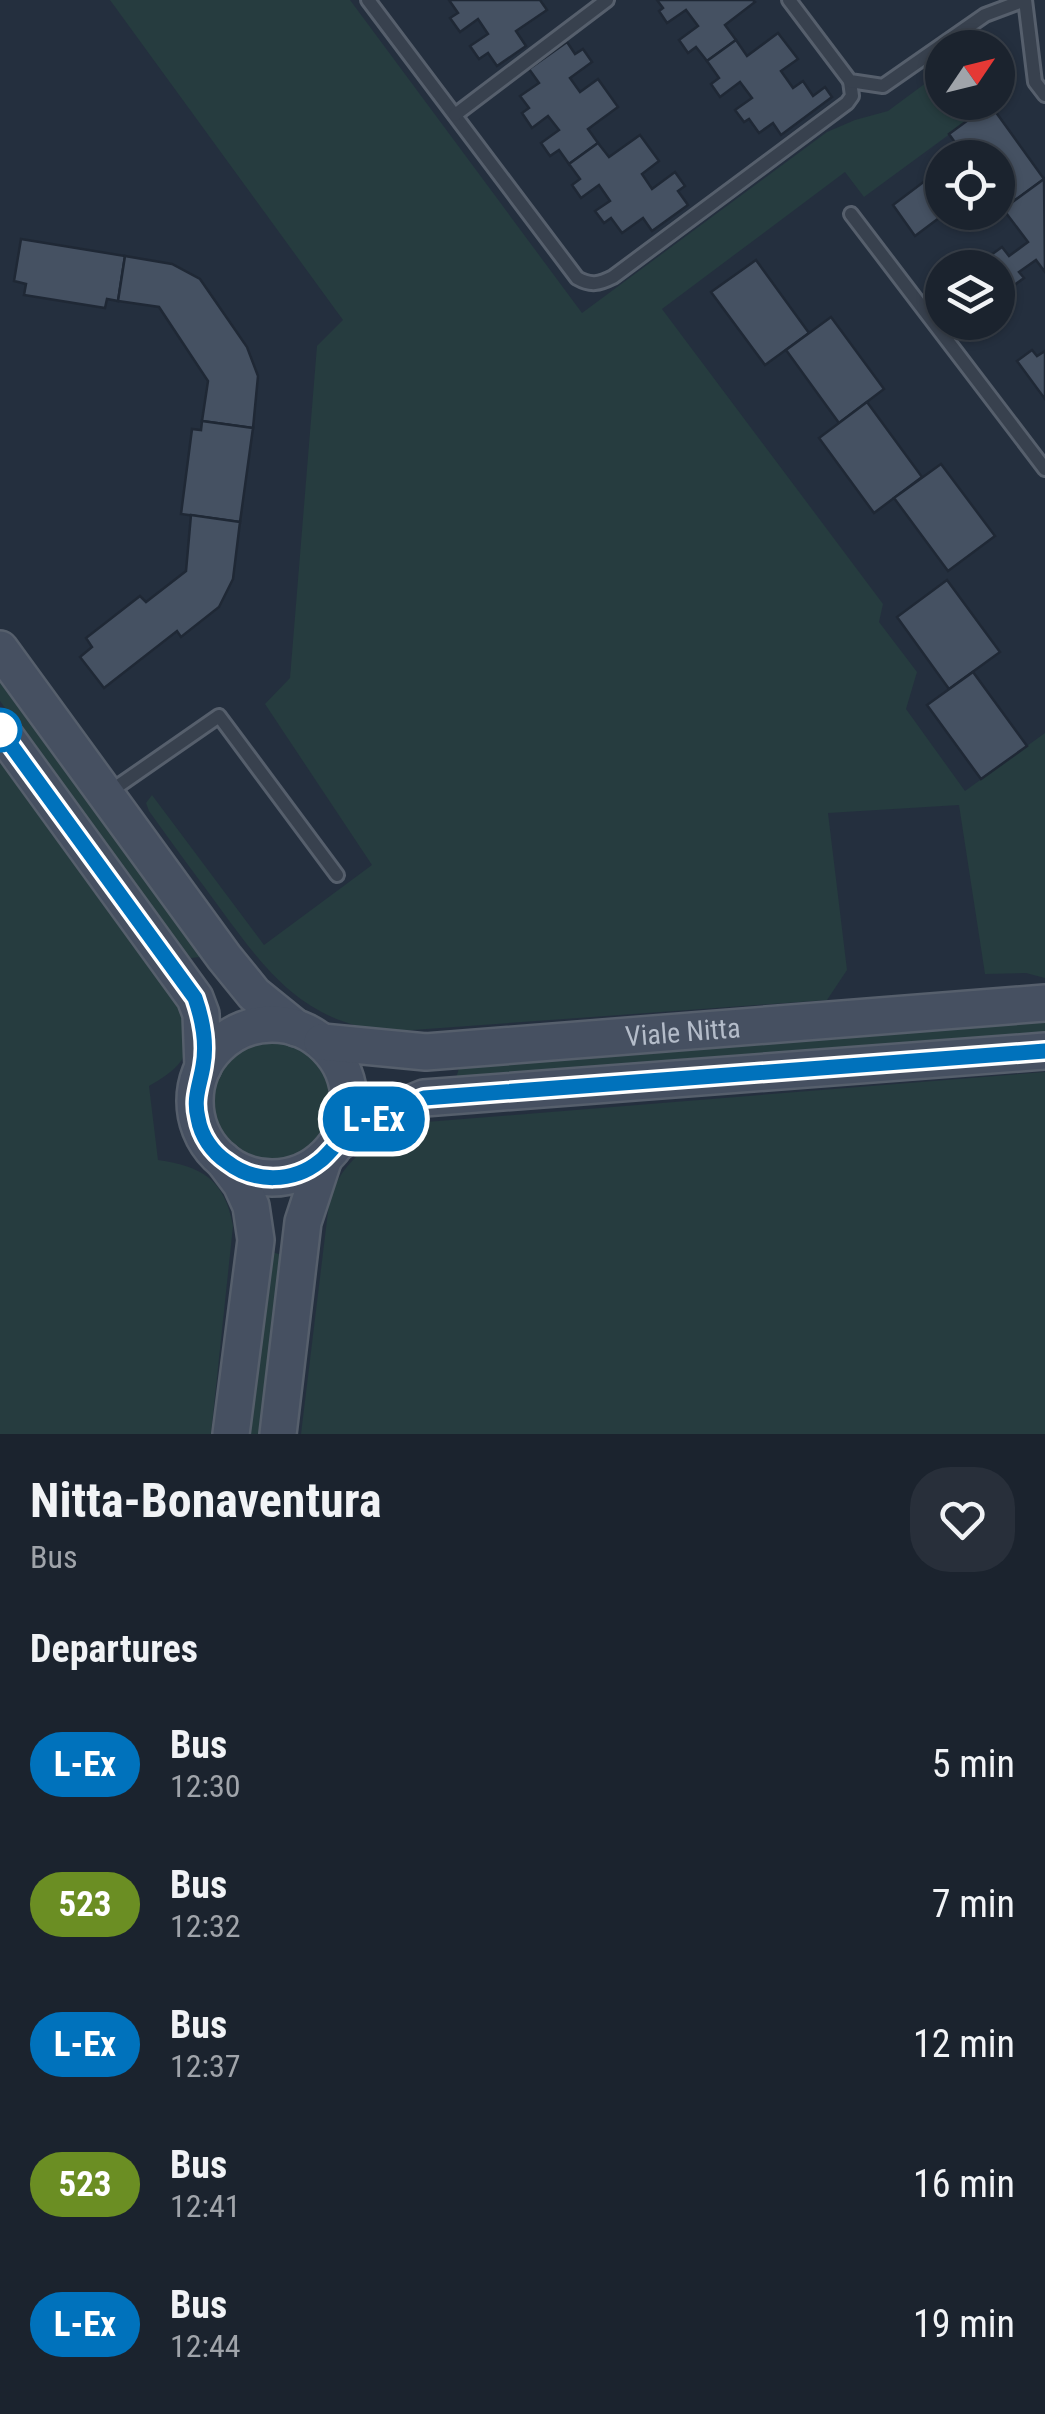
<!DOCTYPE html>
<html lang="en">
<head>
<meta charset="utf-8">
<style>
	body { margin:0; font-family:"Roboto Condensed",sans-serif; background:#282f3a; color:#f1f3f6; height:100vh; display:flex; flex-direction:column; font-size:38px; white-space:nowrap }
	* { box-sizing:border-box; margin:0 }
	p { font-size:32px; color:#a0a4aa }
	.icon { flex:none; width:55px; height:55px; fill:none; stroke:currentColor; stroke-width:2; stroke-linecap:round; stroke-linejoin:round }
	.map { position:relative; height:1434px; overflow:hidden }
	.drawer { display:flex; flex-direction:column; background:#1b232e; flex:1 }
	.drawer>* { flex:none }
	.badge { padding:0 20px; border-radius:32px; font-size:35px; line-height:65px }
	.needle { width:65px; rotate:55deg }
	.tools { position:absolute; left:925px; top:30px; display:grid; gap:20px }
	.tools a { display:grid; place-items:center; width:90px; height:90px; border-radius:50%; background:#1b232e; box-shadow:0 2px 8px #0004,0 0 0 2px #39404a; font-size:50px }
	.map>.badge { position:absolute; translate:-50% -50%; box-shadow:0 0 0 5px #fff }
	h2 { padding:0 30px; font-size:38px; line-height:90px }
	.round { display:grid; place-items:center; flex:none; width:105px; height:105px; border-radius:40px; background:#282f3a }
	.summary { display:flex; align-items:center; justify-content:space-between; height:170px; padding:0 30px }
	h1 { font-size:48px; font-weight:700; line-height:75px }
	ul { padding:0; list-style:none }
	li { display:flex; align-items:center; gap:30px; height:140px; padding:0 30px }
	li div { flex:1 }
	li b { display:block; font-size:38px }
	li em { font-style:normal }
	li .badge { min-width:110px; font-weight:700; text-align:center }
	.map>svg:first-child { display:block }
	.green { fill:#263c3f }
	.building { fill:#455162; stroke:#1f2835; stroke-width:2.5 }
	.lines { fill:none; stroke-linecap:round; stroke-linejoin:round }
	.lane-casing { stroke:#565f6c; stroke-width:18 }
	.secondary-casing { stroke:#565f6c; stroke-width:40 }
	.lane { stroke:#38414e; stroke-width:12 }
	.secondary { stroke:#465061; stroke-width:35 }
	.line-casing { stroke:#fff; stroke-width:22 }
	.line { stroke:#0072bc; stroke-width:15 }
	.stop-dot { fill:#fff; stroke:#0072bc; stroke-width:5 }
	.labels { text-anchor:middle; stroke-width:8; stroke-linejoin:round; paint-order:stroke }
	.street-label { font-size:28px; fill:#b4bcc9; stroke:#1d2633 }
</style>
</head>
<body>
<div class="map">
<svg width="1045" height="1434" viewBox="0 0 1045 1434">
	<rect width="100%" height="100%" fill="#242f3e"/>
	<g class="green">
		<path d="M110,0h240l232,313 245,-181 28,-12 33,-9 54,-40v31l50,1 -128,94 -19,-25 -183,137 221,295 -4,18 38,50 -11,37 59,82 80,-58v245l-19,-5 -41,1 -26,-169 -131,8 19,157 -20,30 -442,32c-83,-13 -116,-57 -163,-121 -24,-33 -49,-66 -73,-100l-3,-8 6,-8 112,150 108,-80 -107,-161 25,-26 27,-332 26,-26z"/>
		<polygon points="988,35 997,36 1007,48 1005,64 998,69 998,48 974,47 979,38"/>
		<polygon points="0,669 202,952 200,957 191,958 182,950 0,701"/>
		<path d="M0,763l17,18 164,228c16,40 4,57 -32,77l9,74c44,6 67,20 75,66l-22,208h-211z"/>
		<polygon points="1045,1017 1045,1036 456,1078 460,1065"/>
		<circle cx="273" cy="1100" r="60"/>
		<path d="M1045,1072v362h-744l29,-239c20,-45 51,-59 96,-73z"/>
		<polygon points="272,1252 282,1255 264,1434 246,1434 269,1254"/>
	</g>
	<g class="building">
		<polygon points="449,0 540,0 547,10 516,31 526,46 497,66 488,53 479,59 470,46 488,34 478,19 460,32 450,18 458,13"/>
		<polygon points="657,0 753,0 755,2 725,25 736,40 707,61 696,47 688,53 679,40 698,26 686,10 667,23 659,11 663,8"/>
		<polygon points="778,33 798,59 781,71 793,88 803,81 813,96 825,87 832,97 781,135 773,123 759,133 749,119 744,122 735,110 752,98 740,82 720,97 711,84 719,78 707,61 736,40 747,56"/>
		<polygon points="567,42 575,54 583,49 592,62 570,78 580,92 598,79 618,107 588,129 598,143 569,164 559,150 550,156 541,143 559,130 548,116 532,128 522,113 529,108 520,96 539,83 529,69"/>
		<polygon points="990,104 1044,179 1003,209 998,201 998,158 966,158 949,134"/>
		<polygon points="640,135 659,161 642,174 652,189 675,172 685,186 678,191 688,205 652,231 643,218 622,233 611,218 604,223 595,211 610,201 599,185 581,198 572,185 580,179 569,164 598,143 609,157"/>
		<polygon points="942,168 942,212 947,212 915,236 893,205"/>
		<polygon points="1044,179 1045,272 1036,260 1019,272 1024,278 998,297 998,268 973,268 1002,247 1009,256 1028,242 1003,209"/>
		<polygon points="21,239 125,256 118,301 107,299 105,308 24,295 26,284 14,281"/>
		<polygon points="125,256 172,264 200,279 247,347 258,376 253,428 202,421 208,381 159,307 118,301"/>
		<polygon points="756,260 809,333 765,365 711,292"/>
		<polygon points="831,317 884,389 839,423 786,350"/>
		<polygon points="1032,350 1037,356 1045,351 1045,399 1017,361"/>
		<polygon points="867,402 922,477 874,513 819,438"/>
		<polygon points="202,421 253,428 240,522 181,514 192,429 201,430"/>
		<polygon points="941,464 995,536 948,571 894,498"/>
		<polygon points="191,515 240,522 233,579 219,607 181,637 177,631 104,688 80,657 92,647 86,638 140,596 146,602 186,571"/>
		<polygon points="947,580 1000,652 949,689 897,617"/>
		<polygon points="973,672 1027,746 981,779 927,705"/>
	</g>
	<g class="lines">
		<defs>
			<g id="lane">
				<path d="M368,0l209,278c14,8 22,6 36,-1l234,-174 5,-7 -2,-15"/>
				<polyline points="789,0 850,81 883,86 985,15 1025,0 1035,82 1045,95"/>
				<polyline points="455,115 607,0"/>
				<polyline points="851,214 1045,469"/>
				<polyline points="108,793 219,716 337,875"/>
			</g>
			<g id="secondary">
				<polyline points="0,649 224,957 254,994 296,1028"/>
				<polyline points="0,729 195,998 201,1014 203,1067"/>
				<circle cx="272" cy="1101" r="77"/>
				<path id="s1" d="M322,1042l104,10 619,-49"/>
				<polyline points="337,1143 375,1118 424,1098 1045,1051"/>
				<polyline points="223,1160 241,1184 251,1206 256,1240 231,1434"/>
				<polyline points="278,1434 303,1222 324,1158"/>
			</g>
		</defs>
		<use href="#lane" class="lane-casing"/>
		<use href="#secondary" class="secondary-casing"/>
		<use href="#lane" class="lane"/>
		<use href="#secondary" class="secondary"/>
	</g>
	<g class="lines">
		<defs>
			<path id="line" d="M0,730l195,268c7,20 12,46 8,68 -3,19 -10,32 -5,52 3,18 14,34 29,44 27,21 66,21 93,-1 8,-6 13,-15 22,-21 25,-18 52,-32 82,-42l621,-47"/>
		</defs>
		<use href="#line" class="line-casing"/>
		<use href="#line" class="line"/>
	</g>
	<circle class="stop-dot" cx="0" cy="730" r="20"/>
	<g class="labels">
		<g class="street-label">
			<text dy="10" stroke="none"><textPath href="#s1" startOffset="362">Viale Nitta</textPath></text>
		</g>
	</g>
</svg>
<div class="tools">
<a><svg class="needle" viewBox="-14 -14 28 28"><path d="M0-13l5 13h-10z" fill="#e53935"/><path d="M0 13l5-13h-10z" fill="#a0a4aa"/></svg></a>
<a><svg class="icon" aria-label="locate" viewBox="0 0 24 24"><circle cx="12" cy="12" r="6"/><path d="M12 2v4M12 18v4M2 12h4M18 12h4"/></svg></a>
<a><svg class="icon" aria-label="layers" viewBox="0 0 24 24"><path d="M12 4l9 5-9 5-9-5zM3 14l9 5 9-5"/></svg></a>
</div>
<b class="badge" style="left:374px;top:1119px;background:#0072bc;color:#fff">L-Ex</b>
</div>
<section class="drawer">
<div class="summary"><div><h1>Nitta-Bonaventura</h1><p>Bus</p></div><a class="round"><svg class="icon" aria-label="heart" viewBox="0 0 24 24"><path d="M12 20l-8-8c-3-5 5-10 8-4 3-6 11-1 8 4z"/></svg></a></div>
<h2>Departures</h2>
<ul>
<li><span class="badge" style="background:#0072bc;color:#fff">L-Ex</span><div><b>Bus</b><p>12:30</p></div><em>5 min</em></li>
<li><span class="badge" style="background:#6b8e23;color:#fff">523</span><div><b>Bus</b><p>12:32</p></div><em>7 min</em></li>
<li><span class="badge" style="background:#0072bc;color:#fff">L-Ex</span><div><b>Bus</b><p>12:37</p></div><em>12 min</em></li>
<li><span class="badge" style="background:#6b8e23;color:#fff">523</span><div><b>Bus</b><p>12:41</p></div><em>16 min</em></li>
<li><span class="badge" style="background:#0072bc;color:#fff">L-Ex</span><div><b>Bus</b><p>12:44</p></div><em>19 min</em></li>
</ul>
</section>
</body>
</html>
